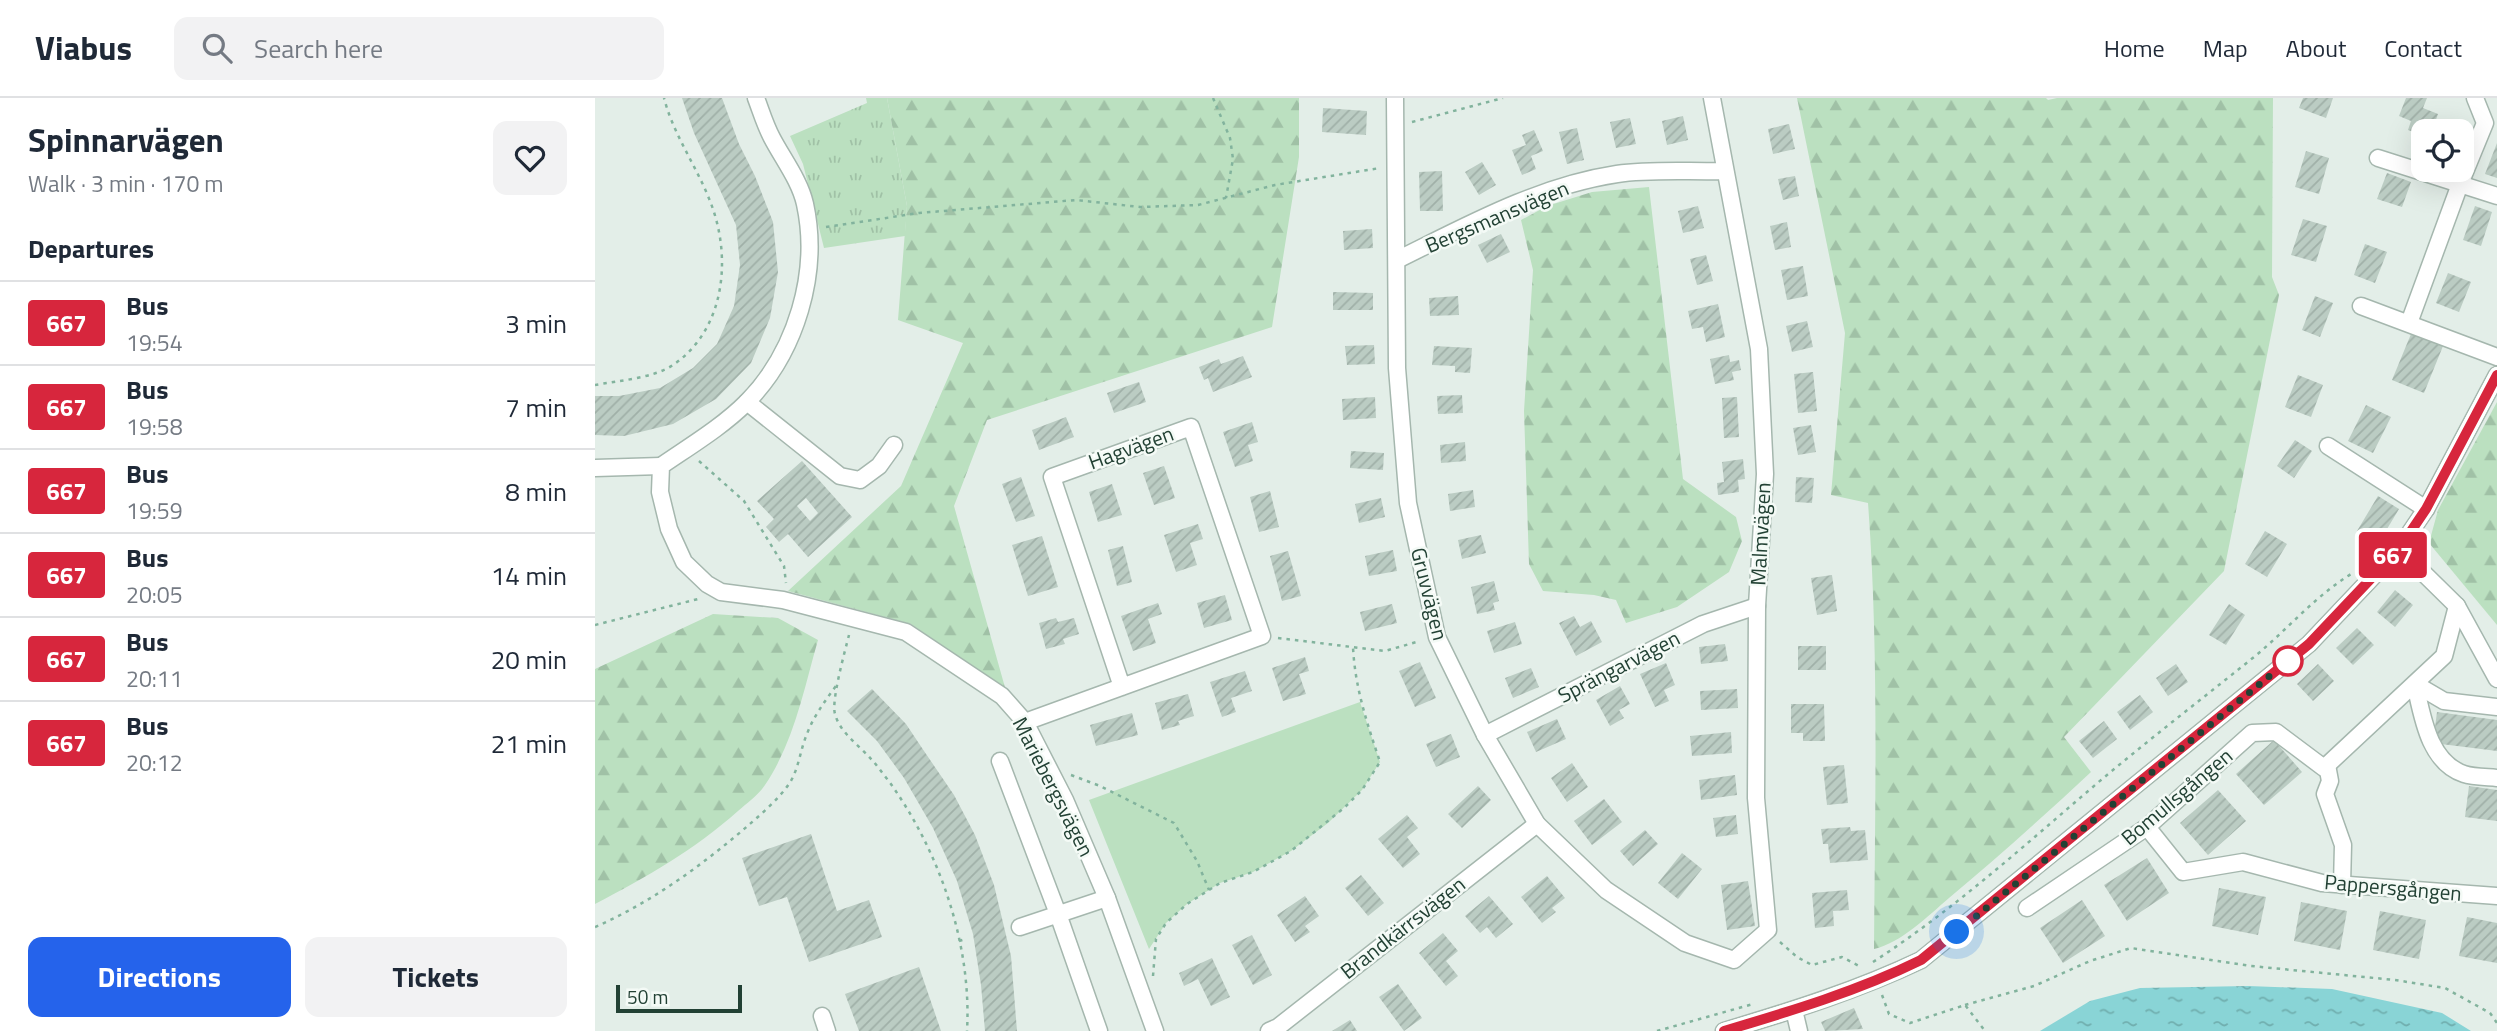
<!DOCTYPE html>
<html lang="en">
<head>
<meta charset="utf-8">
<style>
	body { margin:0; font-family:"Titillium Web",sans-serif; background:#f2f2f3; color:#1f2937; height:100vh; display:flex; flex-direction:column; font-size:26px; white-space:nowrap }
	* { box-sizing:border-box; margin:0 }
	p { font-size:23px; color:#747a83 }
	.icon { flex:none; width:38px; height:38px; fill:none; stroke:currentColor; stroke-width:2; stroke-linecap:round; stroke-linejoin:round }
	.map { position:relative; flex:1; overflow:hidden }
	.sheet { display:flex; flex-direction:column; background:#fff; width:595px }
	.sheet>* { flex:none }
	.badge { padding:0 14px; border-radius:5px; font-size:24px; line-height:46px }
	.tools { position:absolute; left:1816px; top:21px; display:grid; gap:14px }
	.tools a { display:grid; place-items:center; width:63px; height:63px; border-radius:14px; background:#fff; box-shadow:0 7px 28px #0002; font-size:35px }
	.scale { position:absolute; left:21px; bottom:18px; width:126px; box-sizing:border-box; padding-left:7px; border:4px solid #224134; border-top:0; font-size:19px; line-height:24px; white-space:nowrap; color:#224134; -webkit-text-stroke:5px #f4faf6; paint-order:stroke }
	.you { position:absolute; width:35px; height:35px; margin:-18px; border:5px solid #fff; border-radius:50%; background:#1a73e8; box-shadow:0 0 0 10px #1a73e833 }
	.map>.badge { position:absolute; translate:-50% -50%; box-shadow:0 0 0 4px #fff }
	h2 { padding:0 28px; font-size:26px; line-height:63px }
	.round { display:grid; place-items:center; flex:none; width:74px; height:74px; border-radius:14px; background:#f2f2f3 }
	.head { display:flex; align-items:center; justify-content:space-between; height:119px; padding:0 28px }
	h1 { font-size:33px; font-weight:700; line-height:52px }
	.primary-button { display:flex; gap:14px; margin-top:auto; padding:14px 28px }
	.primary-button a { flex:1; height:80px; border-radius:14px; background:#2563eb; color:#fff; font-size:28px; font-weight:700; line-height:80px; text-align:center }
	.primary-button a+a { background:#f2f2f3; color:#1f2937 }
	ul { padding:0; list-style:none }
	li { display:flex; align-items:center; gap:21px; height:84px; padding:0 28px; border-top:2px solid #e0e1e3 }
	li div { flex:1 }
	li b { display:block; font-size:26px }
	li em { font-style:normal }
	li .badge { min-width:77px; font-weight:700; text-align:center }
	header { display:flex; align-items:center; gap:42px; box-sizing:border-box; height:98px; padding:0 35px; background:#fff; border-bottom:2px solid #e0e1e3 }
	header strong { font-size:33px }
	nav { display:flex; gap:38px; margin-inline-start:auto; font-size:24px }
	.search { width:490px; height:63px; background:#f2f2f3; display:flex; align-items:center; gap:18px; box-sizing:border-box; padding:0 24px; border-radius:14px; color:#747a83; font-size:26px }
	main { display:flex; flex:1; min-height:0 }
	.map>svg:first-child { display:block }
	.grass { fill:url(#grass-tufts) }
	.forest { fill:url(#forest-firs) }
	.green { fill:#bbe0c0 }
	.water { fill:url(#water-ripples) }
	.building { fill:url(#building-hatch); fill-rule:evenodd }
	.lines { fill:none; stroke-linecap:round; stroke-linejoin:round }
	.minor-casing { stroke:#a5b7ae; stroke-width:19 }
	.path { stroke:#82b39d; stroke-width:2.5; stroke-dasharray:3.5 5; stroke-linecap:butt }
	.minor { stroke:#fff; stroke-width:16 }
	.line-casing { stroke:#fff; stroke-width:16 }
	.line { stroke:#d7263d; stroke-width:10 }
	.walk { stroke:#224134; stroke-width:7; stroke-dasharray:0 12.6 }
	.stop-dot { fill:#fff; stroke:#d7263d; stroke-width:3.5 }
	.labels { text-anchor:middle; stroke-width:5; stroke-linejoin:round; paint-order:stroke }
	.street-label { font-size:21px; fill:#224134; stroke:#f4faf6 }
</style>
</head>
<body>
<header>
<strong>Viabus</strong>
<div class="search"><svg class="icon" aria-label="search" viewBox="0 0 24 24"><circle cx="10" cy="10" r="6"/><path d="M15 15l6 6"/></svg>Search here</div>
<nav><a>Home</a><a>Map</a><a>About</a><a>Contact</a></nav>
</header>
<main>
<section class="sheet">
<div class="head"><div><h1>Spinnarvägen</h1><p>Walk · 3 min · 170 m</p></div><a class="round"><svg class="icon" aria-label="heart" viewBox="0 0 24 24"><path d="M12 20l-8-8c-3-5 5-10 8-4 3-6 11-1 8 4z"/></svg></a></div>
<h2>Departures</h2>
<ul>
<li><span class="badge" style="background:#d7263d;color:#fff">667</span><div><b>Bus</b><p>19:54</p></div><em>3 min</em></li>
<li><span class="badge" style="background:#d7263d;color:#fff">667</span><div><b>Bus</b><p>19:58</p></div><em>7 min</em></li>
<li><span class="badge" style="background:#d7263d;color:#fff">667</span><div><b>Bus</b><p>19:59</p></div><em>8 min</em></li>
<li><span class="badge" style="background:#d7263d;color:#fff">667</span><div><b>Bus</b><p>20:05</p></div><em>14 min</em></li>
<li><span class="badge" style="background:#d7263d;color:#fff">667</span><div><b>Bus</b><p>20:11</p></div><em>20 min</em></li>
<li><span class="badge" style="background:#d7263d;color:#fff">667</span><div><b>Bus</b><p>20:12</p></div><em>21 min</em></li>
</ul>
<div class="primary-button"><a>Directions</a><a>Tickets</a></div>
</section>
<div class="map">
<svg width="1902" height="933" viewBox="0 0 1902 933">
	<defs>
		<pattern id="grass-tufts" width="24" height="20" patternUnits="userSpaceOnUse" patternTransform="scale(1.75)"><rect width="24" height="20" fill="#bbe0c0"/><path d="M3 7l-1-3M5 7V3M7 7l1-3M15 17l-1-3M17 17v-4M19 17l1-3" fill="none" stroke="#a0c1a6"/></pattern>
		<pattern id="forest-firs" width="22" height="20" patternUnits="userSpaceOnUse" patternTransform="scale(1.75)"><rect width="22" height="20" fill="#bbe0c0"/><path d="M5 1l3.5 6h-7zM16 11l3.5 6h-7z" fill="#a0c1a6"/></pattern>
		<pattern id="water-ripples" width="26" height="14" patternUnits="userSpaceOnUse" patternTransform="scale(1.75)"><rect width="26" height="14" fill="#89d4d6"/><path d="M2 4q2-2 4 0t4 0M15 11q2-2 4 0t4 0" fill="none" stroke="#70aeae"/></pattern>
		<pattern id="building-hatch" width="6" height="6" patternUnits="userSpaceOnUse" patternTransform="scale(1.75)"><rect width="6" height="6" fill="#bbccc3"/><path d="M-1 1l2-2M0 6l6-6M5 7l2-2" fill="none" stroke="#a0b0a8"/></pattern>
	</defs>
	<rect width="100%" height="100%" fill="#e3eee8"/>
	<polygon class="grass" points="271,0 292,0 312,108 310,138 229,150 208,66 195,38 272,5"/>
	<g class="forest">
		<polygon points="292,0 704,0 704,59 677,229 392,322 359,408 411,593 316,526 193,493 306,388 368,245 303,222 312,108"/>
		<path d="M1202,0h249l2,2 9,-2h216l-1,179 7,18 -55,276 -160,166 27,35c-46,43 -93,85 -142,126 -21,18 -48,45 -75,51 1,-148 5,-297 -6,-446l-37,-8 14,-162z"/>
		<polygon points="1054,89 1088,381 1141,419 1147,443 1134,474 1082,509 1031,525 1021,502 999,497 948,493 934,466 929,313 938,172 926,122 952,108 997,94"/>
		<polygon points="1902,304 1902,527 1834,445 1843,412"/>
		<path d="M118,516l65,4 40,22c-14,49 -24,102 -53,145 -7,10 -18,18 -27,26 -44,39 -91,66 -143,93v-235z"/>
	</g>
	<polygon class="green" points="765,604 785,664 767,692 733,725 696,753 658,774 625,785 592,806 571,825 554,851 494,702"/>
	<polygon class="water" points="1653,888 1737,891 1847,915 1876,933 1445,933 1495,903 1545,890"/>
	<g class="building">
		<polygon points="87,0 127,0 144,46 160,78 178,124 183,174 175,220 156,265 121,301 78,326 29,338 0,337 0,298 24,298 65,290 98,270 122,246 139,208 145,167 141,127 99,35"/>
		<polygon points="1708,0 1738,0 1731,20 1704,10"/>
		<polygon points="1811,0 1832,0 1828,10 1843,16 1837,33 1829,33 1829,38 1813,32 1816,23 1804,18"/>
		<polygon points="728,10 772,13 771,37 727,34"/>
		<polygon points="1088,18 1093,42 1072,47 1067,23"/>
		<polygon points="1035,20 1041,46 1021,50 1015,24"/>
		<polygon points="1194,26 1200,51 1178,56 1173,31"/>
		<polygon points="982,30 989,62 972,66 964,34"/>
		<polygon points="939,32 948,53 936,58 941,71 927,77 917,52 931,47 927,37"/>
		<polygon points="1902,45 1902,80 1890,76"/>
		<polygon points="1711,53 1734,60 1724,96 1700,89"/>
		<polygon points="887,64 901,87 884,97 870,74"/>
		<polygon points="847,73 848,113 825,113 824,74"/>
		<polygon points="1792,75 1816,84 1807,109 1782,101"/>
		<polygon points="1200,78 1204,98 1188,102 1183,81"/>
		<polygon points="1103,108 1109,130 1088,135 1083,113"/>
		<polygon points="1880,108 1897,114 1886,148 1868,142"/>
		<polygon points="1708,121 1732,128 1721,164 1696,157"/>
		<polygon points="1192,124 1196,149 1180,152 1175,128"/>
		<polygon points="777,131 778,150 749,152 748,133"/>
		<polygon points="906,136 915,154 892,165 883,147"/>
		<polygon points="1770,146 1792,154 1780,185 1759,177"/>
		<polygon points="1111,157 1118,183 1102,187 1095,161"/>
		<polygon points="1208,168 1213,198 1192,202 1186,172"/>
		<polygon points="1853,175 1876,184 1864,214 1841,205"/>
		<polygon points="738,194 778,195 778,212 738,212"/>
		<polygon points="863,198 864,217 835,218 834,200"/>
		<polygon points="1720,198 1738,205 1725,239 1707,232"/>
		<polygon points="1123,206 1130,239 1111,244 1108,229 1097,231 1093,213"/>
		<polygon points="1212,223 1218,249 1197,254 1191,228"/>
		<polygon points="1816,236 1848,248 1829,295 1797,282"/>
		<polygon points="779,247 780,266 752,267 750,248"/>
		<polygon points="839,248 877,250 875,275 860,274 860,268 837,267"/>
		<polygon points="1134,257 1135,264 1144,262 1146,272 1137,274 1139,282 1120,286 1115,261"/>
		<polygon points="648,258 657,279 618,294 613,280 609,282 604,269 624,261 626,266"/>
		<polygon points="1218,274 1222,313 1203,315 1199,276"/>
		<polygon points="1703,277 1728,287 1716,319 1690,309"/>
		<polygon points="544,284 551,304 519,315 512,295"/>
		<polygon points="867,297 868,315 843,316 842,298"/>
		<polygon points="780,299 781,320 748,322 747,301"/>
		<polygon points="1142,299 1144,339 1129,340 1127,300"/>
		<polygon points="1771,307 1796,319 1778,355 1753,343"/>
		<polygon points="471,319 479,339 444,352 437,332"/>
		<polygon points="657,324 663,344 653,347 658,363 640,369 628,334"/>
		<polygon points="1216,327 1221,354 1203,357 1198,330"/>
		<polygon points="1700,342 1717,353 1699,380 1682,368"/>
		<polygon points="870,344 871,363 846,365 845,347"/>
		<polygon points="756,353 789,355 788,372 755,370"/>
		<polygon points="1148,361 1150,381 1143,382 1144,394 1123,397 1122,385 1129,384 1127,364"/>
		<path d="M207,363l50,56 -44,40 -20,-23 -9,8 -13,-15 8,-8 -17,-18zM211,400l12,15 -8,8 -13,-15z"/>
		<polygon points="569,368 580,400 559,407 548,375"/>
		<polygon points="426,379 440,418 421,424 407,386"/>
		<polygon points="1201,379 1219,380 1217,405 1200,404"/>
		<polygon points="517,386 527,417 503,424 494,394"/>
		<polygon points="878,392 880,409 855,413 853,396"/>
		<polygon points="675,393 684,429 664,434 655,399"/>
		<polygon points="1783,398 1804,411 1783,446 1762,433"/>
		<polygon points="786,400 790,419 764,425 760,406"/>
		<polygon points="603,426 608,441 595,445 602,467 581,474 569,437"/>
		<polygon points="1670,433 1692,446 1672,479 1650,466"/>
		<polygon points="886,437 891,455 867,461 863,442"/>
		<polygon points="447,438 463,489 433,498 417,447"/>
		<polygon points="528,448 537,484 522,488 513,452"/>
		<polygon points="798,452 802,473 774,478 770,458"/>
		<polygon points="693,453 706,498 687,503 675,458"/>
		<polygon points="1237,477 1242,513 1222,517 1216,480"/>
		<polygon points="899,483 904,503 898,505 900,512 882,516 876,489"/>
		<polygon points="1800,492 1818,507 1800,529 1782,514"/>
		<polygon points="630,497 637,522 609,530 602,505"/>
		<polygon points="563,505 567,516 553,521 561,545 538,553 526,518"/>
		<polygon points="797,506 802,525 770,533 765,514"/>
		<polygon points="1634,506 1650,517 1631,547 1614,537"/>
		<polygon points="979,518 985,529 996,523 1007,544 981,558 964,525"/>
		<polygon points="461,520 463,524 479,520 484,536 468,541 470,546 451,551 444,525"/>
		<polygon points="920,524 927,546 899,555 892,533"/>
		<polygon points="1762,530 1779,547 1758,567 1741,550"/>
		<polygon points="1130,546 1133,563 1106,566 1104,549"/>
		<rect x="1203" y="548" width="28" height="24"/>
		<polygon points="710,559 714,573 704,576 711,596 688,603 677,570"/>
		<polygon points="825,564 841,600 820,609 804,573"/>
		<polygon points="1071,565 1080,587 1069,592 1074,603 1060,609 1045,576"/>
		<polygon points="1581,566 1593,584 1573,598 1561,580"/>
		<polygon points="1723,566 1739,583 1718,603 1702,586"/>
		<polygon points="936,570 944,589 918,600 910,580"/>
		<polygon points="650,573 657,593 636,600 641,614 627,619 615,584"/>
		<polygon points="1025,588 1035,606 1024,612 1029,620 1015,628 1001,602"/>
		<polygon points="277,591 311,626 329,653 359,697 380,737 399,787 416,858 422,933 390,933 386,887 378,836 362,783 338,730 309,680 282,643 252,613"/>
		<polygon points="1142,591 1143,610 1106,612 1105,593"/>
		<polygon points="593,596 599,618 583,623 585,627 567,632 560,605"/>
		<polygon points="1545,597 1558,614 1535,632 1522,614"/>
		<polygon points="1196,606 1229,606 1230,643 1208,643 1208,635 1196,635"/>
		<polygon points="1842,614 1902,622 1902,653 1838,645"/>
		<polygon points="537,615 543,637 501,648 495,627"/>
		<polygon points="962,621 971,641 941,654 932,634"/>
		<polygon points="1509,623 1522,641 1498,660 1484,643"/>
		<polygon points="1136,634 1137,655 1097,658 1095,638"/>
		<polygon points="856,636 865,659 841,669 831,646"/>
		<polygon points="1679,642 1707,674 1669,707 1641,676"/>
		<polygon points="977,665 993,689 972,704 956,680"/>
		<polygon points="1249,667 1253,705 1232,707 1228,669"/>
		<polygon points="1140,677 1142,697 1106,702 1104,682"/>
		<polygon points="883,688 896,702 867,730 853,716"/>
		<polygon points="1874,688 1902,692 1902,723 1870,719"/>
		<polygon points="1623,692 1651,723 1613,757 1585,725"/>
		<polygon points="1009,701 1027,724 997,747 979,723"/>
		<polygon points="812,717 823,730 812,739 825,756 808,770 783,741"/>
		<polygon points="1141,717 1143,736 1121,739 1118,720"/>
		<polygon points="1255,729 1256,733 1270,732 1273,762 1235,765 1233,746 1228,746 1226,731"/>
		<polygon points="1050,732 1063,746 1038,768 1025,753"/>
		<polygon points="216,736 242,813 274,802 287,839 214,864 192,799 164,808 147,760"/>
		<polygon points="1087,755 1107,771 1083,801 1063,785"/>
		<polygon points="1552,760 1574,795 1532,823 1509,787"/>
		<polygon points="766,777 789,805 773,818 750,790"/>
		<polygon points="952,778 970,800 957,810 961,814 947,825 926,799"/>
		<polygon points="1153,783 1160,828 1132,832 1126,787"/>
		<polygon points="1624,790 1671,799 1663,837 1617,828"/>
		<polygon points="1252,792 1254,812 1238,813 1239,828 1220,830 1217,795"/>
		<polygon points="710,798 724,818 710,828 715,834 700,844 682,817"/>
		<polygon points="894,798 918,826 901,840 892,829 885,835 870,818"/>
		<polygon points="1487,802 1510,838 1468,865 1445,830"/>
		<polygon points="1706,804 1752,813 1745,852 1699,843"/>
		<polygon points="1785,813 1831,822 1824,861 1778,852"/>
		<polygon points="1872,819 1902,825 1902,865 1864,858"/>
		<polygon points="848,835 863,853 851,863 863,878 851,888 824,855"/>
		<polygon points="657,837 677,877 658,887 637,847"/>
		<polygon points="617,860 635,899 616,908 603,881 589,888 584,875"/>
		<polygon points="324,869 346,933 264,933 250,896"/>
		<polygon points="803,886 827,920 809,933 784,899"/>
		<polygon points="1259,910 1268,931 1230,933 1226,924"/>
		<polygon points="755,922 762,933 737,933"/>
	</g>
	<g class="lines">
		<defs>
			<g id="minor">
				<path d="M161,0c5,13 9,27 16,40 11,21 28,43 33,66 15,69 -9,148 -58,198 -25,25 -57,44 -86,64l-1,26 9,37 15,33 23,22 14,8 62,8 123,32 96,64 23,26 40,78 42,98 48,133"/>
				<polyline points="800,0 802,270 813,405 842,539 890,637 942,726 1011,792 1090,845 1139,862 1173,832 1161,700 1162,508 1170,376 1164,251 1117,0"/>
				<polyline points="1783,60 1902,98"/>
				<path d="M802,162c71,-35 141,-74 220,-86 34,-5 73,-2 108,-3"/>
				<polyline points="1766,208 1902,259"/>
				<polyline points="1814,225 1865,86 1890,25 1880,0"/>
				<polyline points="152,304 245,378 265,382 284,368 299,347"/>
				<polyline points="1733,348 1831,411"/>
				<polyline points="0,370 66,368"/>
				<polyline points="1804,451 1862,508 1902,581"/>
				<path d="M1820,586c7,30 13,78 49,90 9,3 23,3 33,4"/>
				<polyline points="1820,586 1849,603 1902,609"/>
				<polyline points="430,624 667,538 596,329 457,379 527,589"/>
				<polyline points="890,637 1108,526 1162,508"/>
				<polyline points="405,663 463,816 504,933"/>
				<polyline points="1732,667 1735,683 1730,696 1748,747 1747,787"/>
				<polyline points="1552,729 1588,774 1648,764 1727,785 1902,798"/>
				<polyline points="1432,810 1552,729 1657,635 1681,634 1729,670 1849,558 1862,508"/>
				<polyline points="425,829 512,800"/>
				<polyline points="1199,912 1204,933"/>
				<polyline points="227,918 232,933"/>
				<polyline points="674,933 683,929 942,726"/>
				<path d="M1129,933c67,-20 134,-41 197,-71l388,-316 90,-95 27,-40 71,-134"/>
			</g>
		</defs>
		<use href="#minor" class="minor-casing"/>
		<g class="path">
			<polyline points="618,0 635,40 638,61 631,100"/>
			<polyline points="817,24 908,0"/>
			<polyline points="231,129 324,115 481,102 545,109 603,107 680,87 785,70"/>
			<path d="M0,287c22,-4 59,-7 78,-20 53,-36 59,-109 37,-164 -14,-36 -36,-65 -46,-103"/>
			<polyline points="104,363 149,403 189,468 191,485"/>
			<polyline points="0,527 103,501"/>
			<path d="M254,537c-4,16 -18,66 -14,79 5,19 24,31 36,45 6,6 11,14 17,21 51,70 84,164 79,251"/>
			<polyline points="683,540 790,553 825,543"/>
			<polyline points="476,677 505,688 579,725 602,763 614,792"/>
			<path d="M0,829c55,-24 103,-59 148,-97 16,-14 34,-29 46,-46 10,-15 11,-34 18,-50 7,-19 19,-34 31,-51"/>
			<polyline points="364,843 371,841"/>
			<polyline points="1185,844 1202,859 1217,867 1247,859 1266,869"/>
			<path d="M1278,864c82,-53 154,-119 228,-182 50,-42 102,-82 153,-123 33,-27 60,-60 97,-83"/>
			<path d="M558,878l3,-37 10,-16 21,-19 33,-21 33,-11 38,-21 54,-44 17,-17 18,-28c-13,-39 -25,-74 -27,-115"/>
			<polyline points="1287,897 1294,916 1315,925 1370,907 1390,933"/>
			<polyline points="1370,907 1439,888 1495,863 1536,850 1656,868 1800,882 1850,890 1895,915 1902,925"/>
			<polyline points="1062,933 1158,906"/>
		</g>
		<use href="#minor" class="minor"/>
	</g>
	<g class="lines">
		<defs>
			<path id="line" d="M1129,933c67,-20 134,-40 197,-71l388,-316 90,-95 27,-40 71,-134"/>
		</defs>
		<use href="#line" class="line-casing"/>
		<use href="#line" class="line"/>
		<polyline class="walk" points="1362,834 1693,563"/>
	</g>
	<circle class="stop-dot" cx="1693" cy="563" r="14"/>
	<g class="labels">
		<g class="street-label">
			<text transform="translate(902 119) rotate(-23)" y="7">Bergsmansvägen</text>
			<text transform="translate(536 350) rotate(-20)" y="7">Hagvägen</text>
			<text transform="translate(1166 436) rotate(-87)" y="7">Malmvägen</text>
			<text transform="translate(834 496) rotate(76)" y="7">Gruvvägen</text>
			<text transform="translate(1024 569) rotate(-27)" y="7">Sprängarvägen</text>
			<text transform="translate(458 689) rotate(63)" y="7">Mariebergsvägen</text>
			<text transform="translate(1582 699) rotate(-40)" y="7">Bomullsgången</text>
			<text transform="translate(1798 790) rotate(5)" y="7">Pappersgången</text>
			<text transform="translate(808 830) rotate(-38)" y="7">Brandkärrsvägen</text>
		</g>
	</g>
</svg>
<div class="tools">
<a><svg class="icon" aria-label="locate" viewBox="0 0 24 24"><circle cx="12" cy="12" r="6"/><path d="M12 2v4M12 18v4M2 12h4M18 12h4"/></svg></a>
</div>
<div class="scale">50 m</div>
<div class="you" style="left:1362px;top:834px"></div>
<b class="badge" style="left:1798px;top:457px;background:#d7263d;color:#fff">667</b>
</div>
</main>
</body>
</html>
